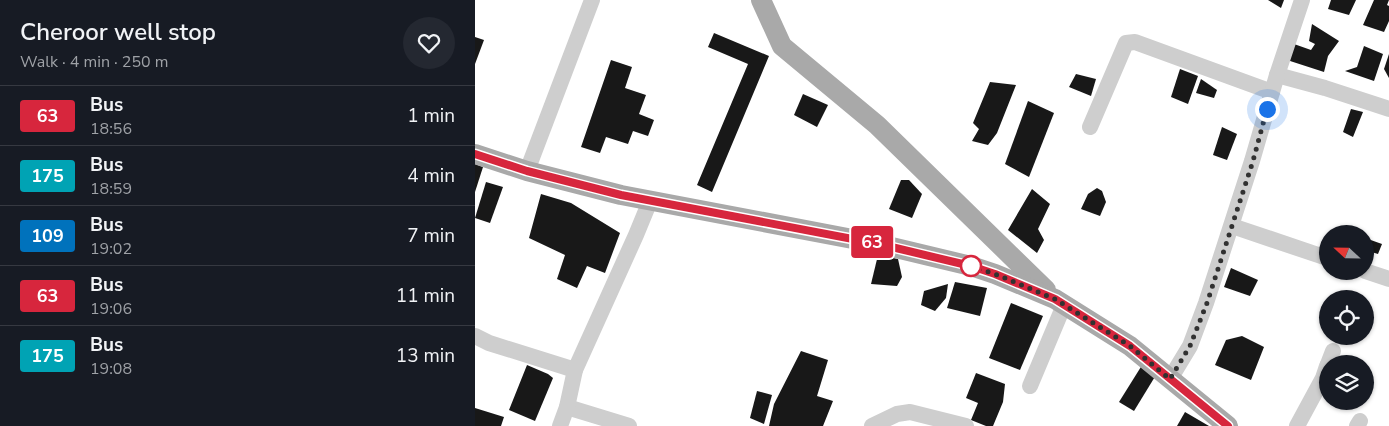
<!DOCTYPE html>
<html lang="en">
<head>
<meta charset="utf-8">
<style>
	body { margin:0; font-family:"Nunito Sans",sans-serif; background:#242831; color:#f1f3f6; height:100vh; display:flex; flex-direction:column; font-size:19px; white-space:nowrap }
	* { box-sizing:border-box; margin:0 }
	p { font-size:16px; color:#9ea1a6 }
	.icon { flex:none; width:28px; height:28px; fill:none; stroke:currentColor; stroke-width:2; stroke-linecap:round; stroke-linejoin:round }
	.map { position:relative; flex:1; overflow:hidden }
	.panel { display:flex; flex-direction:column; background:#171b24; width:475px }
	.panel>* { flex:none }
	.badge { padding:0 10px; border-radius:4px; font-size:18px; line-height:32px }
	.needle { width:32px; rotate:292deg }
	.buttons { position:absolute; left:844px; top:225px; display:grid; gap:10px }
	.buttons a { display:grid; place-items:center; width:55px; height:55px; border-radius:50%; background:#171b24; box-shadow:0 1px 4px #0004; font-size:25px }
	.you { position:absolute; width:25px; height:25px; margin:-12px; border:4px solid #fff; border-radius:50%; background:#1a73e8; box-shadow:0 0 0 8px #1a73e833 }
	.map>.badge { position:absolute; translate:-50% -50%; box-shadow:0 0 0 2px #fff }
	.round { display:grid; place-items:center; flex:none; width:52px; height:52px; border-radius:26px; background:#242831 }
	.head { display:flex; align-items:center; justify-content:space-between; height:85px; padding:0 20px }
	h1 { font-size:24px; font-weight:600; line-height:38px }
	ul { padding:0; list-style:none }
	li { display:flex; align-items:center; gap:15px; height:60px; padding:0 20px; border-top:1px solid #363941 }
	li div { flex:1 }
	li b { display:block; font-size:19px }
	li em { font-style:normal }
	li .badge { min-width:55px; font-weight:700; text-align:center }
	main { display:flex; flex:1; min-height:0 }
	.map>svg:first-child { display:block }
	.building { fill:#181818 }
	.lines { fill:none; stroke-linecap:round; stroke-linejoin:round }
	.minor { stroke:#cecece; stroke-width:16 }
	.major { stroke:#a9a9a9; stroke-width:20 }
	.line-casing { stroke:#fff; stroke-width:11 }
	.line { stroke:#d7263d; stroke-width:8 }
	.walk { stroke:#313131; stroke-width:5; stroke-dasharray:0 9 }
	.stop-dot { fill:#fff; stroke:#d7263d; stroke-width:2.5 }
</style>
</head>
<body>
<main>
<section class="panel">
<div class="head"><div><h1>Cheroor well stop</h1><p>Walk · 4 min · 250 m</p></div><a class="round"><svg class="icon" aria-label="heart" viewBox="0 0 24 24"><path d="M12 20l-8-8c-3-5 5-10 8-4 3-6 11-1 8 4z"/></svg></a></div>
<ul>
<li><span class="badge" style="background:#d7263d;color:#fff">63</span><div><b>Bus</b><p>18:56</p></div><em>1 min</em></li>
<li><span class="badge" style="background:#00a3b4;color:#fff">175</span><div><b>Bus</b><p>18:59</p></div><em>4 min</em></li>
<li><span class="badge" style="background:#0072bc;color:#fff">109</span><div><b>Bus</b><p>19:02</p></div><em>7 min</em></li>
<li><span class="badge" style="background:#d7263d;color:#fff">63</span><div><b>Bus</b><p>19:06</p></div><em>11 min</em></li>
<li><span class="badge" style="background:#00a3b4;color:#fff">175</span><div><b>Bus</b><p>19:08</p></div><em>13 min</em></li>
</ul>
</section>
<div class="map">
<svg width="914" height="426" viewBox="0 0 914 426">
	<rect width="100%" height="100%" fill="#fff"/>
	<g class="building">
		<polygon points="793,0 809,0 806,8"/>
		<polygon points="856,0 881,0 874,15 853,9"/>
		<polygon points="899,0 914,0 912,5 914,6 914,21 909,32 888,25"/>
		<polygon points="837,24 864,41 853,56 849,72 812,60 819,44 836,50 840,44 834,41"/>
		<polygon points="239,33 294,56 237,192 222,185 273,64 233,47"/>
		<polygon points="0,37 9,40 0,64"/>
		<polygon points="889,46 908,54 899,81 870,71 882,67"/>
		<polygon points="914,54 914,78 909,69"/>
		<polygon points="136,60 157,67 150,88 171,95 164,114 179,120 173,136 158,131 153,144 131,137 125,153 106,147"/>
		<polygon points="705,69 723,76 713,104 696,97"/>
		<polygon points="601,74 621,79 616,96 594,87"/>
		<polygon points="726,79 742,90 739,98 721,93"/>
		<polygon points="515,82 541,85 522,133 513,145 497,141 504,129 498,123"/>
		<polygon points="328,94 353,105 342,127 319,115"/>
		<polygon points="553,101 579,113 554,177 530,164"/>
		<polygon points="876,109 888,112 878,137 868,132"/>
		<polygon points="747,127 762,134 752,160 738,155"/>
		<polygon points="0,164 8,167 0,192"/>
		<polygon points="426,180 434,180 447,194 437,218 414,209"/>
		<polygon points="11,182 28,187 15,223 0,218"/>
		<polygon points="622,188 627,191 631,202 625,216 606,209 613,194"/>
		<polygon points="557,189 575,204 563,229 569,240 562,253 533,230"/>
		<polygon points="66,194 96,203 145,233 130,273 112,266 102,288 82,279 90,255 54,238"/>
		<polygon points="890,238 907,244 903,254 890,250"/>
		<polygon points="403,255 423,259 427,277 422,286 396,284"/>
		<polygon points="756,268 783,280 775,296 749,287"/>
		<polygon points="480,282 512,288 505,316 472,308"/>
		<polygon points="473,284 471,298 460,311 446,305 449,291"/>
		<polygon points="536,303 568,316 545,370 514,358"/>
		<polygon points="767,336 789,347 776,380 740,365 751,340"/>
		<polygon points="326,351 353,360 342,396 358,401 348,426 294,426 299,404"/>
		<polygon points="669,362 681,375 659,411 644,402"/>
		<polygon points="52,365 73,374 78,378 60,421 34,410"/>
		<polygon points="501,373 530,384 528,402 518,426 511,426 496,420 503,403 491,398"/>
		<polygon points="282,391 297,395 289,424 275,418"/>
		<polygon points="0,408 29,417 26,426 0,426"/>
		<polygon points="710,412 734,426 702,426"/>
	</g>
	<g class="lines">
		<g class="minor">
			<polyline points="827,0 802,75 850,88 914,109"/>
			<polyline points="615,127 651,43 660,42 797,92"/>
			<polyline points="52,171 117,0"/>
			<polyline points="757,226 852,258"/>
			<polyline points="890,271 914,279"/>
			<polyline points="0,336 14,343 100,370"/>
			<polyline points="853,364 858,351"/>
			<polyline points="695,379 715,346 731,303 777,161 802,75"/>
			<polyline points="555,386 589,305"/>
			<polyline points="92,407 154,426"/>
			<polyline points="85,426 92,407 100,370 161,235 175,201"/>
			<polyline points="397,426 422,414 435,412 491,426"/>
			<polyline points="822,426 848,378 852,366"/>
			<polyline points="882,426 885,421"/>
		</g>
		<g class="major">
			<polyline points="286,0 307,46 402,125 571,290"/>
			<polyline points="0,154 52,171 146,195 404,244 496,266 520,274 580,299 655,346 753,426"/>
		</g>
	</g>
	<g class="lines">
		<defs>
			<polyline id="line" points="0,154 52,171 146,195 404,244 496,266 520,274 580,299 655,346 753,426"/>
		</defs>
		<use href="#line" class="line-casing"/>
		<use href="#line" class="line"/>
		<polyline class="walk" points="496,266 520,274 580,299 655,346 695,379 715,346 732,303 778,161 792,109"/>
	</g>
	<circle class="stop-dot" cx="496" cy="266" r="10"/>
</svg>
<div class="buttons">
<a><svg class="needle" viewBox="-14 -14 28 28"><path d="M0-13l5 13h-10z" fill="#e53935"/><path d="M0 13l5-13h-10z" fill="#9ea1a6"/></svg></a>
<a><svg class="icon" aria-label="locate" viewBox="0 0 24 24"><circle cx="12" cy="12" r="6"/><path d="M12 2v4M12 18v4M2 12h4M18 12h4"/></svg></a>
<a><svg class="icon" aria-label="layers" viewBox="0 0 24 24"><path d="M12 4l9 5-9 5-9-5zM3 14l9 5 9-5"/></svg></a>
</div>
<div class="you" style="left:792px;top:109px"></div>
<b class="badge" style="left:397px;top:242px;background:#d7263d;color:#fff">63</b>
</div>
</main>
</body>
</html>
